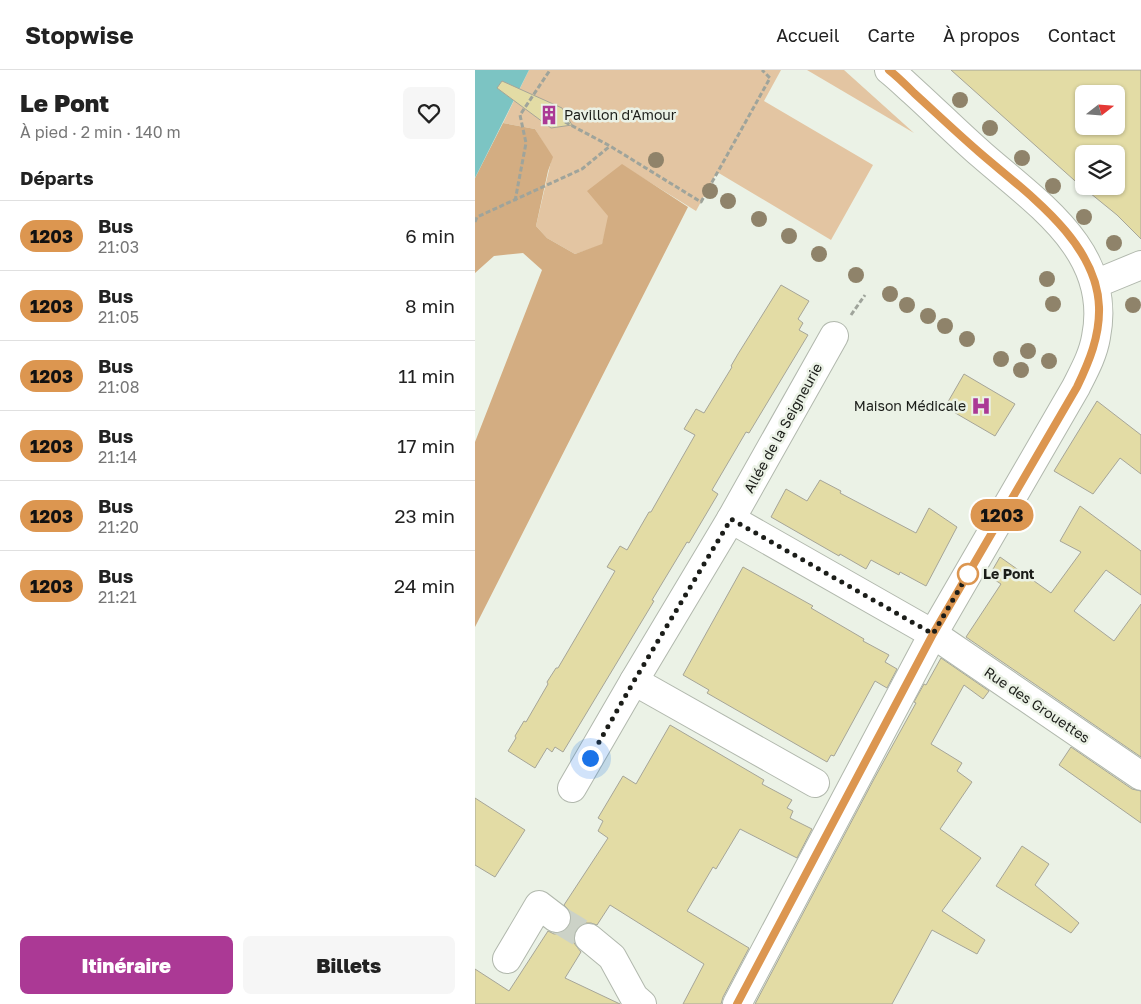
<!DOCTYPE html>
<html lang="fr">
<head>
<meta charset="utf-8">
<style>
	body { margin:0; font-family:"Golos Text",sans-serif; background:#f6f6f6; color:#222; height:100vh; display:flex; flex-direction:column; font-size:19px; white-space:nowrap }
	* { box-sizing:border-box; margin:0 }
	p { font-size:16px; color:#767676 }
	.icon { flex:none; width:28px; height:28px; fill:none; stroke:currentColor; stroke-width:2; stroke-linecap:round; stroke-linejoin:round }
	.map { position:relative; flex:1; overflow:hidden }
	.sheet { display:flex; flex-direction:column; background:#fff; width:475px }
	.sheet>* { flex:none }
	.badge { padding:0 10px; border-radius:16px; font-size:18px; line-height:32px }
	.needle { width:32px; rotate:73deg }
	.fabs { position:absolute; left:600px; top:15px; display:grid; gap:10px }
	.fabs a { display:grid; place-items:center; width:50px; height:50px; border-radius:8px; background:#fff; box-shadow:0 1px 4px #0004; font-size:25px }
	.you { position:absolute; width:25px; height:25px; margin:-12px; border:4px solid #fff; border-radius:50%; background:#1a73e8; box-shadow:0 0 0 8px #1a73e833 }
	.map>.badge { position:absolute; translate:-50% -50%; box-shadow:0 0 0 2px #fff }
	h2 { padding:0 20px; font-size:19px; line-height:45px }
	.round { display:grid; place-items:center; flex:none; width:52px; height:52px; border-radius:8px; background:#f6f6f6 }
	.headline { display:flex; align-items:center; justify-content:space-between; height:85px; padding:0 20px }
	h1 { font-size:24px; font-weight:800; line-height:38px }
	.action { display:flex; gap:10px; margin-top:auto; padding:10px 20px }
	.action a { flex:1; height:58px; border-radius:8px; background:#ab3995; color:#fff; font-size:20px; font-weight:800; line-height:58px; text-align:center }
	.action a+a { background:#f6f6f6; color:#222 }
	ul { padding:0; list-style:none }
	li { display:flex; align-items:center; gap:15px; height:70px; padding:0 20px; border-top:1px solid #e0e0e0 }
	li div { flex:1 }
	li b { display:block; font-size:19px }
	li em { font-style:normal }
	li .badge { min-width:55px; font-weight:700; text-align:center }
	header { display:flex; align-items:center; gap:30px; box-sizing:border-box; height:70px; padding:0 25px; background:#fff; border-bottom:1px solid #e0e0e0 }
	header strong { font-size:24px }
	nav { display:flex; gap:28px; margin-inline-start:auto; font-size:18px }
	main { display:flex; flex:1; min-height:0 }
	.map>svg:first-child { display:block }
	.green { fill:#e3c5a2 }
	.forest { fill:#d3ad82 }
	.water { fill:#7cc4c3 }
	.building { fill:#e3dca5; stroke:#a6a598; fill-rule:evenodd }
	.lines { fill:none; stroke-linecap:round; stroke-linejoin:round }
	.minor-tunnel { stroke:#ccd2c7; stroke-width:28; stroke-dasharray:28 14; stroke-linecap:butt }
	.minor-casing { stroke:#b1b8ad; stroke-width:30 }
	.path { stroke:#9fa49b; stroke-width:3; stroke-dasharray:5 2.5; stroke-linecap:butt }
	.minor { stroke:#fff; stroke-width:28 }
	.tree { fill:#8f836a }
	.line-casing { stroke:#fff; stroke-width:11 }
	.line { stroke:#dc9650; stroke-width:8 }
	.walk { stroke:#1b1d19; stroke-width:5; stroke-dasharray:0 9 }
	.stop-dot { fill:#fff; stroke:#dc9650; stroke-width:2.5 }
	.labels { text-anchor:middle; stroke-width:5; stroke-linejoin:round; paint-order:stroke }
	.poi-label { font-size:14px; fill:#1b1d19; stroke:#ebf2e6; text-anchor:start }
	.street-label { font-size:14px; fill:#1b1d19; stroke:#ebf2e6 }
	.stop-label { font-size:14px; font-weight:bold; fill:#1b1d19; stroke:#ebf2e6; text-anchor:start }
</style>
</head>
<body>
<header>
<strong>Stopwise</strong>
<nav><a>Accueil</a><a>Carte</a><a>À propos</a><a>Contact</a></nav>
</header>
<main>
<section class="sheet">
<div class="headline"><div><h1>Le Pont</h1><p>À pied · 2 min · 140 m</p></div><a class="round"><svg class="icon" aria-label="heart" viewBox="0 0 24 24"><path d="M12 20l-8-8c-3-5 5-10 8-4 3-6 11-1 8 4z"/></svg></a></div>
<h2>Départs</h2>
<ul>
<li><span class="badge" style="background:#dc9650;color:#111">1203</span><div><b>Bus</b><p>21:03</p></div><em>6 min</em></li>
<li><span class="badge" style="background:#dc9650;color:#111">1203</span><div><b>Bus</b><p>21:05</p></div><em>8 min</em></li>
<li><span class="badge" style="background:#dc9650;color:#111">1203</span><div><b>Bus</b><p>21:08</p></div><em>11 min</em></li>
<li><span class="badge" style="background:#dc9650;color:#111">1203</span><div><b>Bus</b><p>21:14</p></div><em>17 min</em></li>
<li><span class="badge" style="background:#dc9650;color:#111">1203</span><div><b>Bus</b><p>21:20</p></div><em>23 min</em></li>
<li><span class="badge" style="background:#dc9650;color:#111">1203</span><div><b>Bus</b><p>21:21</p></div><em>24 min</em></li>
</ul>
<div class="action"><a>Itinéraire</a><a>Billets</a></div>
</section>
<div class="map">
<svg width="666" height="934" viewBox="0 0 666 934">
	<rect width="100%" height="100%" fill="#ebf2e6"/>
	<g class="green">
		<polygon points="54,0 306,0 289,31 398,95 356,170 242,102 221,141 147,95 127,175 100,184 72,168 61,156 77,87 60,59 28,53"/>
		<polygon points="332,0 369,0 439,63"/>
	</g>
	<polygon class="forest" points="28,53 60,59 78,87 73,101 61,156 72,168 100,184 127,174 133,146 112,121 147,94 213,137 0,557 0,372 67,200 48,183 19,186 0,203 0,108"/>
	<polygon class="water" points="0,0 54,0 0,108"/>
	<g class="building">
		<path d="M476,0h190v169l-24,-24 -43,-35zM609,24h32v32h-32zM609,84h32v32h-32z"/>
		<polygon points="27,11 87,38 97,55 76,58 22,18"/>
		<polygon points="306,215 334,231 323,249 328,253 324,260 333,265 274,363 271,362 237,420 243,424 214,473 212,472 177,530 179,531 88,682 80,677 77,682 72,678 60,698 33,681 41,668 40,666 49,651 51,652 73,614 72,612 81,598 83,598 140,501 132,497 145,476 152,480 174,442 176,442 220,365 209,359 221,339 229,343 257,297 256,296 263,284"/>
		<polygon points="489,304 540,334 520,366 470,337"/>
		<polygon points="622,331 666,365 666,404 645,388 618,424 579,401"/>
		<polygon points="345,410 366,421 365,423 441,463 454,438 482,457 451,516 425,502 424,505 396,490 391,499 365,484 364,486 296,447 311,419 332,431"/>
		<polygon points="605,436 666,481 666,525 631,500 599,541 639,571 666,534 666,687 491,567 526,514 514,506 525,487 576,523 606,482 585,471"/>
		<polygon points="268,497 338,536 336,538 389,569 388,571 414,585 410,592 422,599 412,618 400,611 359,686 356,685 352,692 232,623 234,620 208,605"/>
		<polygon points="466,588 514,621 508,629 489,615 456,674 487,693 482,701 497,712 465,759 506,788 467,841 510,870 502,884 457,860 417,934 280,934 399,709 441,633 439,632 449,614 451,615"/>
		<polygon points="195,655 289,710 287,714 317,730 312,738 318,741 315,748 337,759 322,788 265,759 241,799 238,797 212,841 274,878 248,927 246,934 208,934 229,894 135,835 122,855 116,853 109,853 102,858 99,866 99,873 106,882 90,908 145,934 0,934 0,899 34,921 73,861 79,864 87,863 94,857 96,850 96,842 89,835 133,768 123,761 128,751 123,748 148,706 161,714"/>
		<polygon points="596,677 657,719 666,721 666,753 584,695"/>
		<polygon points="0,728 50,760 20,807 0,795"/>
		<polygon points="547,776 574,794 560,815 604,853 596,863 521,816"/>
	</g>
	<g class="lines">
		<polyline class="minor-tunnel" points="81,848 114,868"/>
		<defs>
			<g id="minor">
				<polyline points="620,214 666,195"/>
				<polyline points="256,449 458,564 666,706"/>
				<polyline points="159,611 340,713"/>
				<polyline points="97,718 159,611 256,449 359,266"/>
				<polyline points="114,868 137,887 159,927 167,934"/>
				<polyline points="32,889 64,835 81,848"/>
				<path d="M262,934l196,-370 143,-247c8,-16 17,-32 20,-50 17,-85 -58,-133 -114,-182 -23,-20 -45,-42 -67,-62 -9,-8 -17,-16 -26,-23"/>
			</g>
		</defs>
		<use href="#minor" class="minor-casing"/>
		<g class="path">
			<polyline points="90,52 135,76 226,132 295,8 287,0"/>
			<polyline points="40,131 51,73 45,45 75,0"/>
			<polyline points="0,152 2,147 107,99 135,76"/>
			<polyline points="376,245 390,225"/>
		</g>
		<use href="#minor" class="minor"/>
	</g>
	<g class="tree">
		<circle cx="485" cy="30" r="8"/>
		<circle cx="515" cy="58" r="8"/>
		<circle cx="547" cy="88" r="8"/>
		<circle cx="181" cy="90" r="8"/>
		<circle cx="578" cy="116" r="8"/>
		<circle cx="235" cy="121" r="8"/>
		<circle cx="253" cy="131" r="8"/>
		<circle cx="609" cy="147" r="8"/>
		<circle cx="284" cy="149" r="8"/>
		<circle cx="314" cy="166" r="8"/>
		<circle cx="639" cy="173" r="8"/>
		<circle cx="344" cy="184" r="8"/>
		<circle cx="381" cy="205" r="8"/>
		<circle cx="572" cy="209" r="8"/>
		<circle cx="415" cy="224" r="8"/>
		<circle cx="578" cy="234" r="8"/>
		<circle cx="432" cy="235" r="8"/>
		<circle cx="658" cy="235" r="8"/>
		<circle cx="453" cy="246" r="8"/>
		<circle cx="470" cy="256" r="8"/>
		<circle cx="492" cy="269" r="8"/>
		<circle cx="553" cy="281" r="8"/>
		<circle cx="526" cy="289" r="8"/>
		<circle cx="574" cy="291" r="8"/>
		<circle cx="546" cy="300" r="8"/>
	</g>
	<g class="lines">
		<defs>
			<path id="line" d="M262,934l196,-370 144,-247c12,-25 23,-51 22,-80 -2,-66 -74,-115 -120,-155 -22,-19 -43,-39 -65,-59 -8,-8 -16,-16 -25,-23"/>
		</defs>
		<use href="#line" class="line-casing"/>
		<use href="#line" class="line"/>
		<polyline class="walk" points="115,688 159,611 256,449 458,564 493,504"/>
	</g>
	<defs>
		<symbol id="building-bare" viewBox="-9 -9 18 18"><path d="M-4-6H4V6H1V3H-1V6H-4ZM-2.5-4.3h1.7v1.8h-1.7ZM.8-4.3h1.7v1.8H.8ZM-2.5-1h1.7V.8h-1.7ZM.8-1h1.7V.8H.8Z" fill="#ab3995" stroke="#ebf2e6" stroke-width="2.5" paint-order="stroke"/></symbol>
		<symbol id="hospital-bare" viewBox="-9 -9 18 18"><path d="M-5-5h3v3.5h4V-5h3V5h-3V1.5h-4V5h-3Z" fill="#ab3995" stroke="#ebf2e6" stroke-width="2.5" paint-order="stroke"/></symbol>
	</defs>
	<g fill-rule="evenodd">
		<use href="#building-bare" x="60" y="31" width="28" height="28"/>
		<use href="#hospital-bare" x="492" y="322" width="28" height="28"/>
	</g>
	<circle class="stop-dot" cx="493" cy="504" r="10"/>
	<g class="labels">
		<g class="poi-label">
			<text x="89" y="50">Pavillon d'Amour</text>
			<text x="491" y="341" text-anchor="end">Maison Médicale</text>
		</g>
		<g class="street-label">
			<text transform="translate(308 358) rotate(-61)" y="5">Allée de la Seigneurie</text>
			<text transform="translate(562 635) rotate(34)" y="5">Rue des Grouettes</text>
		</g>
		<g class="stop-label">
			<text x="508" y="509">Le Pont</text>
		</g>
	</g>
</svg>
<div class="fabs">
<a><svg class="needle" viewBox="-14 -14 28 28"><path d="M0-13l5 13h-10z" fill="#e53935"/><path d="M0 13l5-13h-10z" fill="#767676"/></svg></a>
<a><svg class="icon" aria-label="layers" viewBox="0 0 24 24"><path d="M12 4l9 5-9 5-9-5zM3 14l9 5 9-5"/></svg></a>
</div>
<div class="you" style="left:115px;top:688px"></div>
<b class="badge" style="left:527px;top:445px;background:#dc9650;color:#111">1203</b>
</div>
</main>
</body>
</html>
